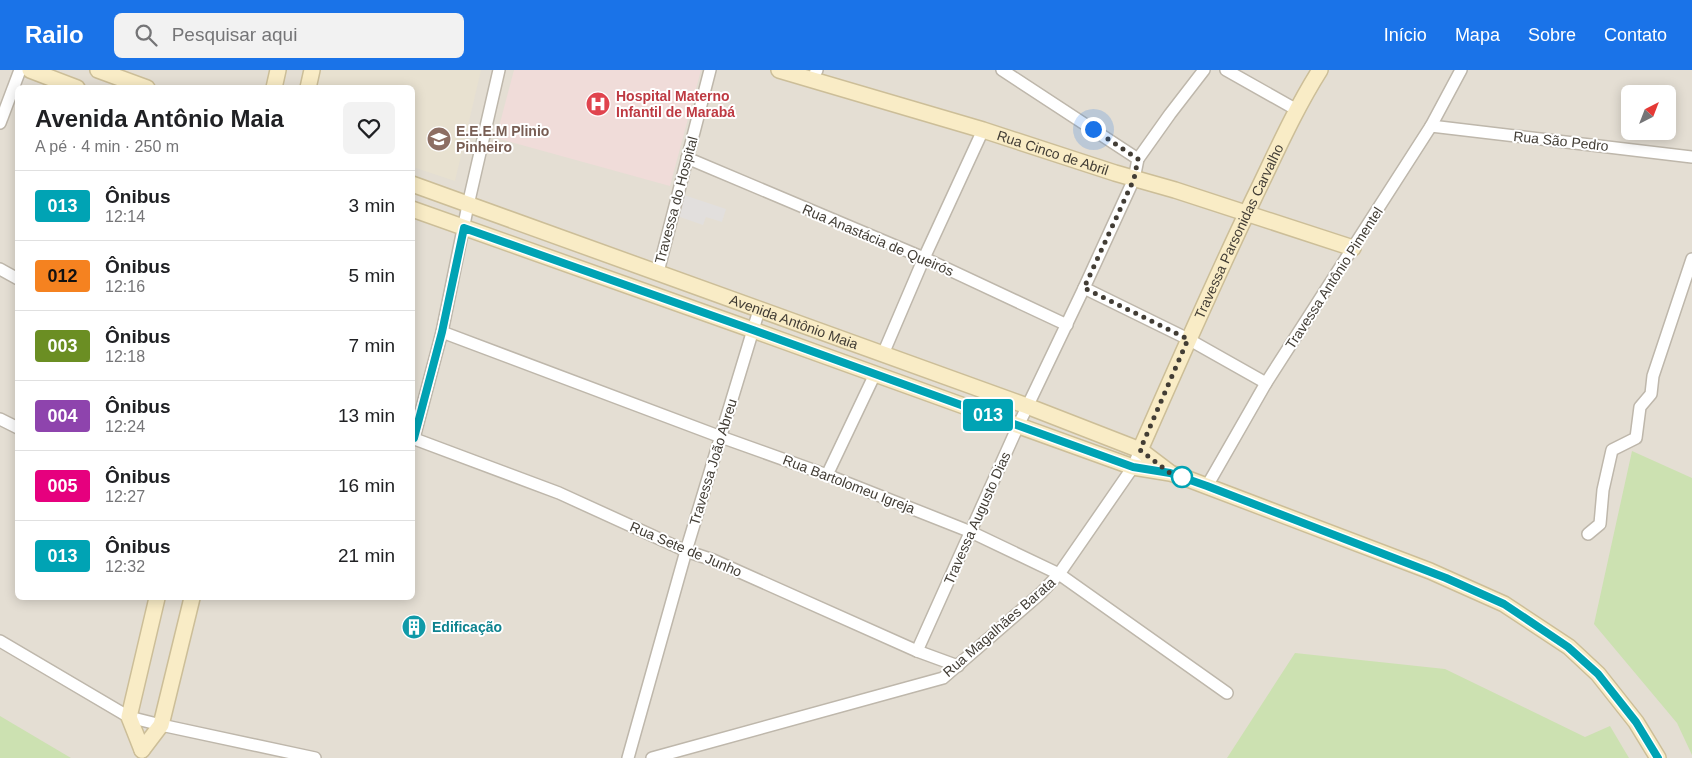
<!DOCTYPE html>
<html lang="pt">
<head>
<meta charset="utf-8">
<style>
	body { margin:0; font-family:Arial,sans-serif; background:#f2f2f2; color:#202124; height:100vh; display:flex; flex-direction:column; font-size:19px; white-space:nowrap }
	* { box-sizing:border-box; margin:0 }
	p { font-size:16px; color:#757577 }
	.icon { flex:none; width:28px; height:28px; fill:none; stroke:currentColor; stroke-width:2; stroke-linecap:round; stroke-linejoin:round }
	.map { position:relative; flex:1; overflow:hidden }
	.side { position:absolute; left:15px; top:15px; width:400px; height:515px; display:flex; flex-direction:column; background:#fff; border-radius:8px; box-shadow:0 2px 12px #0003 }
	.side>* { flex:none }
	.badge { padding:0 10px; border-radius:4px; font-size:18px; line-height:32px }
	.needle { width:32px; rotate:42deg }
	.fabs { position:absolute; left:1621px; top:15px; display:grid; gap:10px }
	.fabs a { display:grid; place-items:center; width:55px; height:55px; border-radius:8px; background:#fff; box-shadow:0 2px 12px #0003; font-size:25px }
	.you { position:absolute; width:25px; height:25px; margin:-12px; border:4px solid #fff; border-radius:50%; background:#1a73e8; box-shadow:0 0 0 8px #1a73e833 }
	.map>.badge { position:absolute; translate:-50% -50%; box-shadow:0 0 0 2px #fff }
	.round { display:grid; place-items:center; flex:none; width:52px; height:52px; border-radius:8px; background:#f2f2f2 }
	.head { display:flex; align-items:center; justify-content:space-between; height:85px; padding:0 20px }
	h1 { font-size:24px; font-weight:800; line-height:38px }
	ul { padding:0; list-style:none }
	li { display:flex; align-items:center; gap:15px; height:70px; padding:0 20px; border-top:1px solid #e0e0e0 }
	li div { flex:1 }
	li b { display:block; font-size:19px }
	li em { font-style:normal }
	li .badge { min-width:55px; font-weight:700; text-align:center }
	header { display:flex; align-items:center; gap:30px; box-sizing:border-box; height:70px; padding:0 25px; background:#1a73e8; color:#fff }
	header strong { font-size:24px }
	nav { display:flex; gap:28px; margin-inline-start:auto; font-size:18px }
	.search { width:350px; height:45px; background:#f2f2f2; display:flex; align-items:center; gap:12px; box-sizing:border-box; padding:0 18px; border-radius:8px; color:#757577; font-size:19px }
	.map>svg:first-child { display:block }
	.residential { fill:#e4ded3; fill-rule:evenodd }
	.education { fill:#e8e1d0 }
	.medical { fill:#f0dcd9 }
	.green { fill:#cce1b1 }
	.parking { fill:#e2dfdd }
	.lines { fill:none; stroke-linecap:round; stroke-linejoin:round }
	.street-casing { stroke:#beb7ab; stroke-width:14 }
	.secondary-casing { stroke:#ccbe98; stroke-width:18 }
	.street { stroke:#fff; stroke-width:11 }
	.secondary { stroke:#f9ecc6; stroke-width:15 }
	.line-casing { stroke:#fff; stroke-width:11 }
	.line { stroke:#00a3b4; stroke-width:8 }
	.walk { stroke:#423d35; stroke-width:5; stroke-dasharray:0 9 }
	.stop-dot { fill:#fff; stroke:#00a3b4; stroke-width:2.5 }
	.labels { text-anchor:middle; stroke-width:4; stroke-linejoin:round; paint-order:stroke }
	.health-label { font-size:14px; font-weight:bold; fill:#be3a42; stroke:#fff; text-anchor:start }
	.education-label { font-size:14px; font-weight:bold; fill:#785e54; stroke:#fff; text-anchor:start }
	.street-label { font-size:14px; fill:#423d35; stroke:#fff }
	.culture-label { font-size:14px; font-weight:bold; fill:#0d838f; stroke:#fff; text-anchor:start }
</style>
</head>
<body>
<header>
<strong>Railo</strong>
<div class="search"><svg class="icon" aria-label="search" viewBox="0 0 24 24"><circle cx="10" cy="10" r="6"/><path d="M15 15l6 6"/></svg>Pesquisar aqui</div>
<nav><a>Início</a><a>Mapa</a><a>Sobre</a><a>Contato</a></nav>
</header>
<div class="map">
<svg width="1692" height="688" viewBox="0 0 1692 688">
	<rect width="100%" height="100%" fill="#f0ede5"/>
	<path class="residential" d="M0,0h1692v688h-1692zM18,18h394v510h-394zM1630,24h38v37h-38z"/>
	<polygon class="education" points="320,0 481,0 455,111 413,97 412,18 326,17 317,15"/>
	<polygon class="medical" points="514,0 701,0 670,116 496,68"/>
	<g class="green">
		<polygon points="1632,381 1692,408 1692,685 1677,653 1594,554"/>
		<polygon points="1295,583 1445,599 1585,667 1610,656 1629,688 1227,688"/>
		<polygon points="0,646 71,688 0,688"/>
	</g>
	<polygon class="parking" points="684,125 726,139 722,152 706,147 703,155 677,146"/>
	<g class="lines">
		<defs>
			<g id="street">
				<polyline points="1002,0 1138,89"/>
				<polyline points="1226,0 1297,40"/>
				<polyline points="812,9 817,0"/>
				<polyline points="0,53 20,0"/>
				<polyline points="1431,56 1692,87"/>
				<polyline points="687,88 924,188 1067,255"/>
				<polyline points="0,199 18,209"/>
				<polyline points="658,202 710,0"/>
				<polyline points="1084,218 1188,269 1266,313"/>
				<polyline points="442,262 721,367 827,405 971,462 1059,504 1227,623"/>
				<polyline points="883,284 924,188 983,60"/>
				<polyline points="0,349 18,358"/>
				<polyline points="412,368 559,423 686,481 713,490 917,581 958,596"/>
				<polyline points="414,368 442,262 468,135 499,0"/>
				<polyline points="827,405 875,304"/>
				<polyline points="1207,416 1266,313 1431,56 1461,0"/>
				<polyline points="1588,464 1600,454 1603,420 1612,380 1636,368 1640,337 1651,324 1653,306 1692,189"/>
				<polyline points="0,571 129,647 161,655 315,688"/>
				<polyline points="917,581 1018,356 1084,218 1134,109 1138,89 1170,44 1204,0"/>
				<polyline points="628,688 686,481 759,240"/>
				<polyline points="652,688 943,608 1041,523 1059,504 1133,397 1140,380"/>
			</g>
			<g id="secondary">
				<polyline points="30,0 77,18"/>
				<polyline points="98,0 147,18"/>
				<path id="s1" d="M779,0l204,60 132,43 60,17 178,58"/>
				<polyline points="274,18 278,0"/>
				<polyline points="308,18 312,0"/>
				<path id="s2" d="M412,114l615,222 113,44 29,22"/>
				<polyline points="412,139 753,260 1133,397 1170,403 1188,409 1430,501 1504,534 1569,577 1598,604 1636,652 1658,688"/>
				<path id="s3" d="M1140,380c37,-84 74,-169 114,-252 21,-43 40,-87 66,-128"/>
				<polyline points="142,680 161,655 192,528"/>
				<polyline points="142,680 129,647 157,528"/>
			</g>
		</defs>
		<use href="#street" class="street-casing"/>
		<use href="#secondary" class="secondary-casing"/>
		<use href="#street" class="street"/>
		<use href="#secondary" class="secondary"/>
	</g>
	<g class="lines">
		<defs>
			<polyline id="line" points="414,368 442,262 464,158 753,260 1133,397 1170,403 1207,416 1446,508 1504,534 1568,577 1598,604 1636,652 1658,688"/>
		</defs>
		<use href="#line" class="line-casing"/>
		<use href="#line" class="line"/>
		<polyline class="walk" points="1093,59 1138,89 1134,109 1084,218 1188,269 1140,380 1170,403 1188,409 1182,407"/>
	</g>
	<defs>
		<symbol id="hospital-disc" viewBox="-11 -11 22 22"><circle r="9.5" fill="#e0444e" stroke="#fff"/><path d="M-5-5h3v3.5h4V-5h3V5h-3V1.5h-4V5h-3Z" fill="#fff"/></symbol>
		<symbol id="school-disc" viewBox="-11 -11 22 22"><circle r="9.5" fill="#8d6e63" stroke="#fff"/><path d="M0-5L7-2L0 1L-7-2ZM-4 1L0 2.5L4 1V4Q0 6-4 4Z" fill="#fff"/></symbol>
		<symbol id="building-disc" viewBox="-11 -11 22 22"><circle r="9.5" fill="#0f9aa8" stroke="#fff"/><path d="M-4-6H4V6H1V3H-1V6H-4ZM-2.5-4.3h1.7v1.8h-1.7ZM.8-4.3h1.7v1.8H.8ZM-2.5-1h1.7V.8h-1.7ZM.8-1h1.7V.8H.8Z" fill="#fff"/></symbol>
	</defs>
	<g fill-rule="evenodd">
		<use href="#hospital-disc" x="584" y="20" width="28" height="28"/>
		<use href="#school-disc" x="425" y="55" width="28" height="28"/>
		<use href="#building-disc" x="400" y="543" width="28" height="28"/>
	</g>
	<circle class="stop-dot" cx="1182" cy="407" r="10"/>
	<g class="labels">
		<g class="health-label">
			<text x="616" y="31">Hospital Materno<tspan x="616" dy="16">Infantil de Marabá</tspan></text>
		</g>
		<g class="education-label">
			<text x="456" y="66">E.E.E.M Plinio<tspan x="456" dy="16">Pinheiro</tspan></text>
		</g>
		<g class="street-label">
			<text transform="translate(1561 71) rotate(6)" y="5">Rua São Pedro</text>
			<text dy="5" stroke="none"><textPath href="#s1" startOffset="286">Rua Cinco de Abril</textPath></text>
			<text transform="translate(676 130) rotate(-75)" y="5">Travessa do Hospital</text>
			<text dy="5" stroke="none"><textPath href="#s3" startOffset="240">Travessa Parsonidas Carvalho</textPath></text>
			<text transform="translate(878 170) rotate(23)" y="5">Rua Anastácia de Queirós</text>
			<text transform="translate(1334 208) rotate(-57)" y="5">Travessa Antônio Pimentel</text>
			<text dy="5" stroke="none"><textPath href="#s2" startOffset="406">Avenida Antônio Maia</textPath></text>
			<text transform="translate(713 392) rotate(-73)" y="5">Travessa João Abreu</text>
			<text transform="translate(849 414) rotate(21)" y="5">Rua Bartolomeu Igreja</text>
			<text transform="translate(977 448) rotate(-66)" y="5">Travessa Augusto Dias</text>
			<text transform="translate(686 479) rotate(23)" y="5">Rua Sete de Junho</text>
			<text transform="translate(999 557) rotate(-41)" y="5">Rua Magalhães Barata</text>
		</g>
		<g class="culture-label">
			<text x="432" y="562">Edificação</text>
		</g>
	</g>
</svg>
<div class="fabs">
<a><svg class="needle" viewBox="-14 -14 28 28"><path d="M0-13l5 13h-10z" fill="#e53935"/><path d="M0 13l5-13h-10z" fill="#757577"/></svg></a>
</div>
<div class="you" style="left:1093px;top:59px"></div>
<b class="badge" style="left:988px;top:345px;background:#00a3b4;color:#fff">013</b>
<section class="side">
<div class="head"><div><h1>Avenida Antônio Maia</h1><p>A pé · 4 min · 250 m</p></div><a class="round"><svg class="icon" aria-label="heart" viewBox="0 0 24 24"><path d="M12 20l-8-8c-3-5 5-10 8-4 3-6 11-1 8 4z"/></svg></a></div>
<ul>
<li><span class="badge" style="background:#00a3b4;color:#fff">013</span><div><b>Ônibus</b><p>12:14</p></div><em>3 min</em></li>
<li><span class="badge" style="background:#f58220;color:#111">012</span><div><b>Ônibus</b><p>12:16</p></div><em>5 min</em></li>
<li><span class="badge" style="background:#6b8e23;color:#fff">003</span><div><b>Ônibus</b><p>12:18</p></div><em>7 min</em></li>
<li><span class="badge" style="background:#8e44ad;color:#fff">004</span><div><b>Ônibus</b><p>12:24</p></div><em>13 min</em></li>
<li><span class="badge" style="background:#e6007e;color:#fff">005</span><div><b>Ônibus</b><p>12:27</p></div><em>16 min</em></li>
<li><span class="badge" style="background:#00a3b4;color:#fff">013</span><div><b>Ônibus</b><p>12:32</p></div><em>21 min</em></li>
</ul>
</section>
</div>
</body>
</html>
